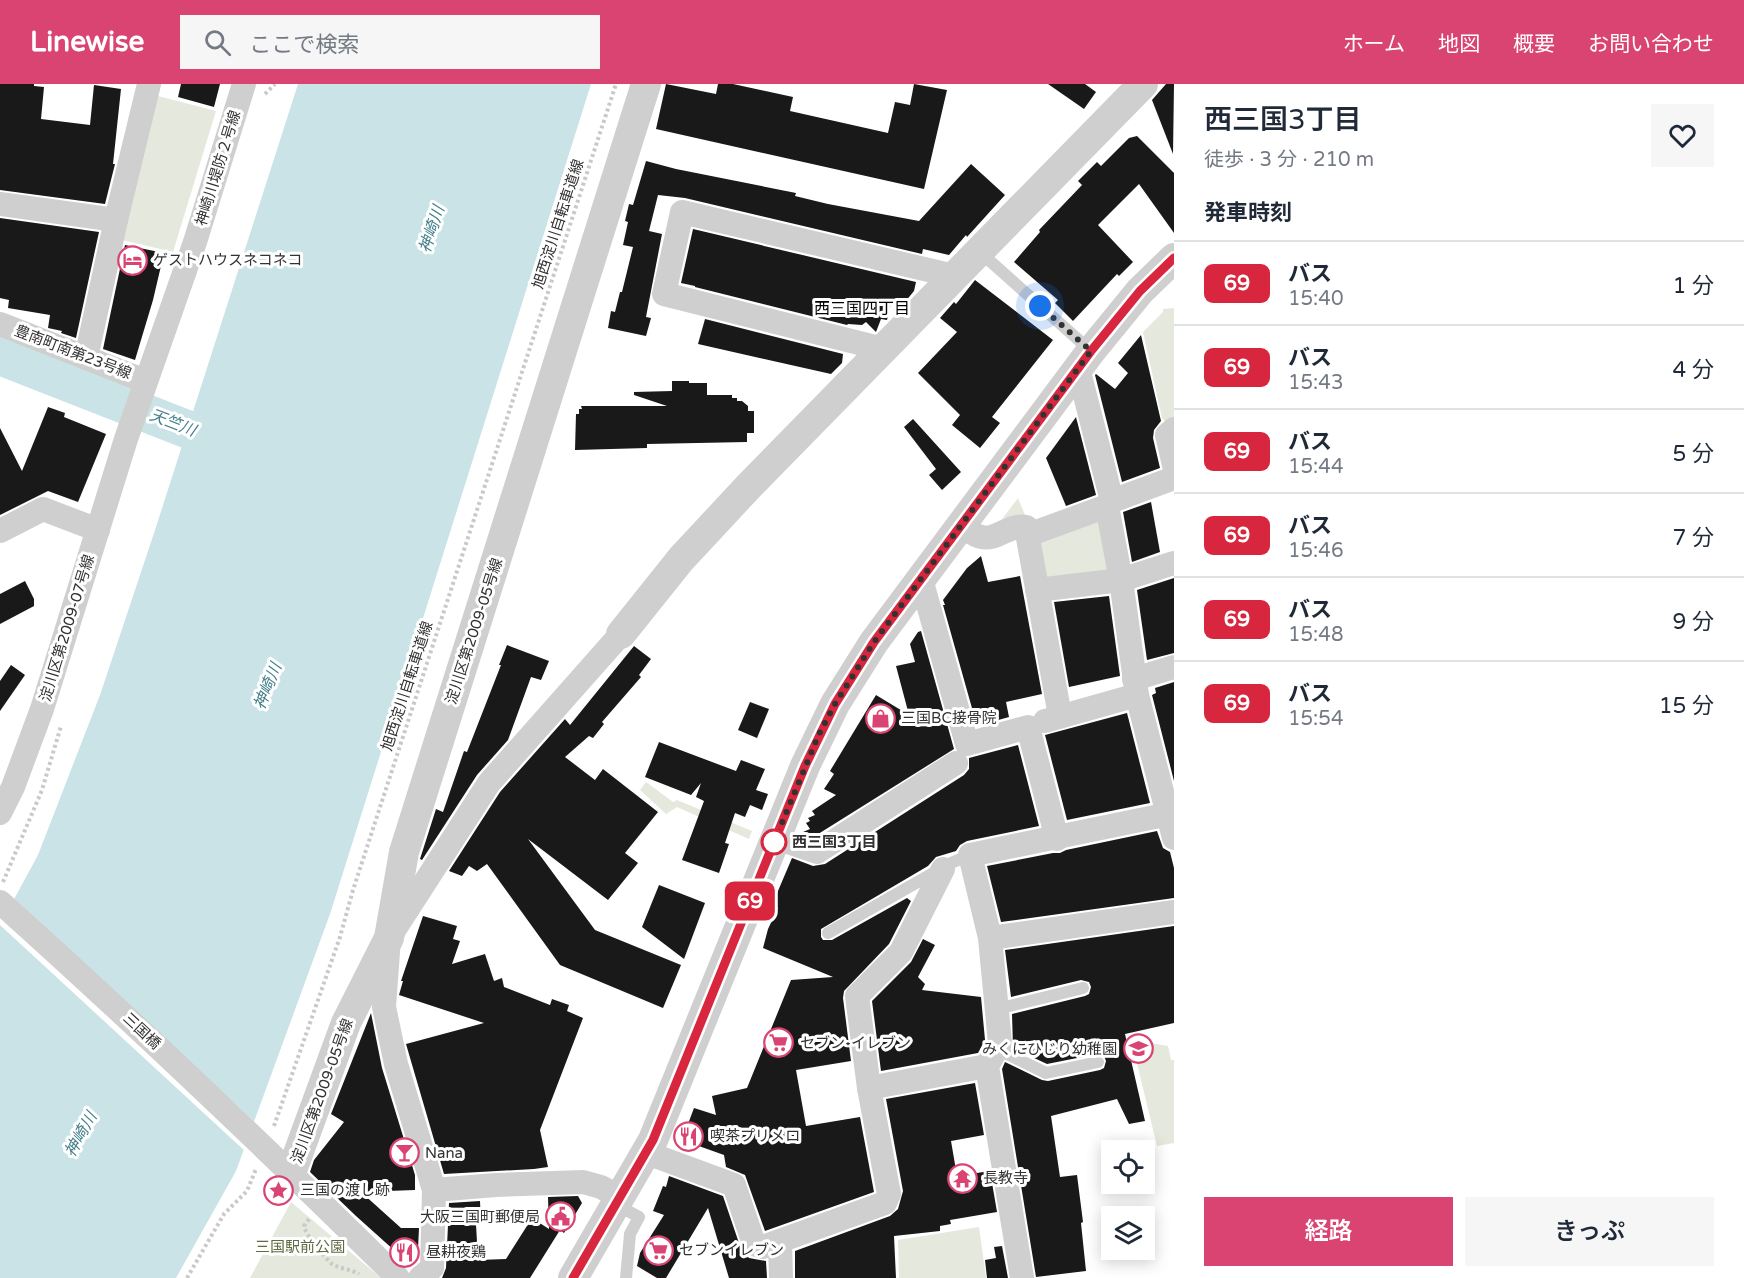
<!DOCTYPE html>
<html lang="ja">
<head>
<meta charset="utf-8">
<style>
	body { margin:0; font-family:"Varela Round","Noto Sans JP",sans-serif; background:#f6f6f7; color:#1f2937; height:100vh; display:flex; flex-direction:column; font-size:22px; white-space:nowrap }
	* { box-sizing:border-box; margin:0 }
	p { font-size:20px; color:#747a83 }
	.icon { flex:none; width:33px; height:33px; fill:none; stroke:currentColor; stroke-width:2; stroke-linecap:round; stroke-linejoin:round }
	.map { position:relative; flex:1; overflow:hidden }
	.drawer { display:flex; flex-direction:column; background:#fff; width:570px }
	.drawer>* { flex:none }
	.badge { padding:0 12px; border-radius:9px; font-size:21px; line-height:39px }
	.fabs { position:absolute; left:1101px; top:1056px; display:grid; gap:12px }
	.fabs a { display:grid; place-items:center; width:54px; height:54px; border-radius:0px; background:#fff; box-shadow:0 3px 15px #0003; font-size:30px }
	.you { position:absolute; width:30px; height:30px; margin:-15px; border:4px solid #fff; border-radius:50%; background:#1a73e8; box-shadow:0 0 0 9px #1a73e833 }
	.map>.badge { position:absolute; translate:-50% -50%; box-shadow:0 0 0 3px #fff }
	h2 { padding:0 30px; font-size:22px; line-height:54px }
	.round { display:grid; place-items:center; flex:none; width:63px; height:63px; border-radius:0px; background:#f6f6f7 }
	.overview { display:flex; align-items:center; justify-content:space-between; height:102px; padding:0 30px }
	h1 { font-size:28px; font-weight:600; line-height:45px }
	.button { display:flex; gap:12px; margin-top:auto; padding:12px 30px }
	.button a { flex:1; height:69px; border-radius:0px; background:#d94473; color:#fff; font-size:24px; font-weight:600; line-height:69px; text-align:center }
	.button a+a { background:#f6f6f7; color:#1f2937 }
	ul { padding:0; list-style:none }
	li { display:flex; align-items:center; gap:18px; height:84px; padding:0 30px; border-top:2px solid #e0e1e3 }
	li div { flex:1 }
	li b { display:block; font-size:22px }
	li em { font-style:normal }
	li .badge { min-width:66px; font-weight:700; text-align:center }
	header { display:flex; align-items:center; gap:36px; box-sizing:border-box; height:84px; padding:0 30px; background:#d94473; color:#fff }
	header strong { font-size:28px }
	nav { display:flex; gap:33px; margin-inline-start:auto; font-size:21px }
	.search { width:420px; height:54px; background:#f6f6f7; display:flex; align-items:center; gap:15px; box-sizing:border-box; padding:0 21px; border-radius:0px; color:#747a83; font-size:22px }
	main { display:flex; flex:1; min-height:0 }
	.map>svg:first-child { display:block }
	.green { fill:#e5e8dc }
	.water { fill:#cae3e7 }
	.pier { fill:#fff }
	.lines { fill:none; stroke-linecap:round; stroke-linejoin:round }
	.river { stroke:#cae3e7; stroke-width:38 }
	.building { fill:#191919 }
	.path { stroke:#c9c9c9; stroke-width:4; stroke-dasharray:3 3; stroke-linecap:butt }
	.service { stroke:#cfcfcf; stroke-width:12 }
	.minor { stroke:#cfcfcf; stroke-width:24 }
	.tertiary { stroke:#cfcfcf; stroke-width:30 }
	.line-casing { stroke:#fff; stroke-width:14 }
	.line { stroke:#d7263d; stroke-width:9 }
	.walk { stroke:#323232; stroke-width:6; stroke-dasharray:0 10.8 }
	.stop-dot { fill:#fff; stroke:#d7263d; stroke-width:3 }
	.labels { text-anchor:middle; stroke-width:6; stroke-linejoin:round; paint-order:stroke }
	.street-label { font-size:15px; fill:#323232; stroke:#fff }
	.poi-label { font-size:15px; fill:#323232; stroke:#fff; text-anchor:start }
	.stop-label { font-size:15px; font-weight:bold; fill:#323232; stroke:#fff; text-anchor:start }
	.park-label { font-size:15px; fill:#5f6b42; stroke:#fff }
	.water-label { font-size:16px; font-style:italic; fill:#427f89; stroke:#fff }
	.neighbourhood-label { font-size:16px; fill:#000; stroke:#fff }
</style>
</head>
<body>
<header>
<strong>Linewise</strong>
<div class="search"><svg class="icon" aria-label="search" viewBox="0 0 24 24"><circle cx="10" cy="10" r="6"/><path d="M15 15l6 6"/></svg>ここで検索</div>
<nav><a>ホーム</a><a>地図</a><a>概要</a><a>お問い合わせ</a></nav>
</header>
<main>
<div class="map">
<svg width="1174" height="1194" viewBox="0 0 1174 1194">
	<rect width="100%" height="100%" fill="#fff"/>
	<g class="green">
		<polygon points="154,11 216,27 173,168 122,156"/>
		<polygon points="1174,224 1174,337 1169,342 1162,334 1143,248 1163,228 1163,225"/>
		<polygon points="1018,414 1025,431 1000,438"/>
		<polygon points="1102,431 1108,486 1042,500 1038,453"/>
		<polygon points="646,698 673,718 677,716 752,747 749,755 677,723 666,730 640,706"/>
		<polygon points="1151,959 1168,962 1171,976 1174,976 1174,1059 1157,1062 1133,963"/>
		<polygon points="291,1118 381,1194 250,1194"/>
		<polygon points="979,1143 986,1194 899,1194 898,1156"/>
	</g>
	<polygon class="water" points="298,0 591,0 330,830 236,1087 176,1194 0,1194 0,841 38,771 100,611 156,443"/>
	<polygon class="pier" points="12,813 257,1040 246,1068 0,841 0,835"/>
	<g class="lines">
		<polyline class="river" points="0,272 235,364"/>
	</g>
	<g class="building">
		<polygon points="0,0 34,0 34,2 44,3 41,35 90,41 94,1 121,5 113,80 115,80 105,120 0,106"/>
		<polygon points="181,0 220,0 214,23 178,13"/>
		<polygon points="666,0 716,10 718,0 733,0 793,13 790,27 888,49 895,18 910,21 914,0 947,6 924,105 656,45"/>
		<polygon points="1048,0 1085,0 1096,8 1084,25"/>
		<polygon points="1166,0 1174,0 1173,70 1152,16"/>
		<polygon points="1137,52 1174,89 1174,149 1139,100 1098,141 1133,178 1119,192 1117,190 1073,237 1055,219 1058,216 1014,178 1040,148 1039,146 1082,101 1078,97 1097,78 1101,82 1129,54"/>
		<polygon points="646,77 676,85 796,109 795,112 828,120 919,137 971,80 1005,111 967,153 966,151 949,171 923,165 922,170 685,114 658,111 649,147 662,150 646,233 651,234 646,252 608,244 611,227 615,228 620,208 622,208 633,163 623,161 628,138 625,137 629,120 633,121"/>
		<polygon points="0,134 99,148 76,254 61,249 62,247 48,244 50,231 8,224 9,216 0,214"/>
		<polygon points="693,145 916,198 914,207 905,218 892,215 887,236 881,235 876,248 866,238 862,241 848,240 847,241 695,203 695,202 681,199"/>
		<polygon points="125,161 164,169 153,216 135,276 103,265"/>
		<polygon points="975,196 1053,256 992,333 1000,339 980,364 952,341 960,331 918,289 957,248 940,234 954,218 956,220"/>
		<polygon points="705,235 843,270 842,279 831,290 698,260"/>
		<polygon points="1141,251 1161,337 1154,346 1153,354 1160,384 1122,398 1095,291 1096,290 1115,305 1128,289 1118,279"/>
		<polygon points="672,297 689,297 689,299 707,299 707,311 732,311 732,314 737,314 737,317 742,317 748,322 748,327 754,327 754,349 747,349 747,358 647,360 647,364 575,366 576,330 579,330 579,325 582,325 581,322 667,322 634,311 634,308 672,307"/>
		<polygon points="48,323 65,329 64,333 106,350 78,418 48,407 0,431 0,344 22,387"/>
		<polygon points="1076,333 1096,411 1066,422 1046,374"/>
		<polygon points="913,335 961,388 942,406 929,391 936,385 904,343"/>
		<polygon points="1151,418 1160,468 1132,478 1123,428"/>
		<polygon points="981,472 988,498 1020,492 1042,610 1006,618 1009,633 977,642 943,521 945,521 943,516 967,484"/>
		<polygon points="1174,494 1174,569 1147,576 1137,506"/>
		<polygon points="25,497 34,515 34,522 0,540 0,510"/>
		<polygon points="1109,512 1120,592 1069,603 1054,518"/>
		<polygon points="921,547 954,665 815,752 803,748 810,745 806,739 810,737 808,734 815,731 812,727 836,711 824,705 834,690 830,687 876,611 909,631 896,582 915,578 910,560 918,548"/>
		<polygon points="507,561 549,577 541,596 531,593 508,656 477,691 422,776 420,775 436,725 443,728 464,667 467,668 501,581 499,581"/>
		<polygon points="634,562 651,575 639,591 641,593 602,638 604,640 593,654 589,652 565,673 595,696 603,685 658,728 625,769 638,779 608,816 528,755 595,846 681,881 663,924 560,881 487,780 477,787 469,782 462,792 449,787 500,708 565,635 570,641"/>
		<polygon points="11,581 25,591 0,627 0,597"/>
		<polygon points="1174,598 1174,697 1152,611 1156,609 1155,604"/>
		<polygon points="750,618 769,625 757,654 738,646"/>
		<polygon points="1127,629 1150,719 1067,736 1045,651"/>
		<polygon points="659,658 736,687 741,676 765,685 756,706 768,710 762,726 750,721 745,733 735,729 725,759 729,760 719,789 682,776 704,717 696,713 701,699 691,711 645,693"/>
		<polygon points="1018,661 1039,742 967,757 960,761 956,767 936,773 928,782 821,845 821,853 823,856 832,856 907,814 911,817 889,860 844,907 843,914 851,977 796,986 806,1042 860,1033 874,1108 765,1147 745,1091 726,1083 724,1071 682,1056 694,1024 716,1031 712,1012 747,1004 791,896 833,893 763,864 768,845 778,824 772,821 792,774 813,782 825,780 964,691 969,685 969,674"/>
		<polygon points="1157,747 1163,764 1170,768 1174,784 1174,814 1001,838 987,782 1053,769 1060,769 1066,766"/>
		<polygon points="659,801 705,819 684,875 642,843"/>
		<polygon points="423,832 457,842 453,855 460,857 452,880 485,870 494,897 502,894 504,903 550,921 552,915 569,921 567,927 583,934 540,1046 548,1083 534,1085 444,1090 406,960 484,939 399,911 403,897 401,897"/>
		<polygon points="1174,842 1174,939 1125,950 1145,1037 1129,1040 1117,1015 1051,1032 1060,1093 1077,1091 1083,1138 1081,1139 1086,1187 1036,1193 1002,985 1005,978 1042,996 1048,997 1100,986 1104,984 1106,977 1104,972 1097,970 1047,980 1013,964 1012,930 1085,912 1089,910 1091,903 1089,898 1081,896 1011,913 1005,866"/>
		<polygon points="923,855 935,861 918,893 925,900 922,906 981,913 985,956 978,969 881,987 872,917 911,878"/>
		<polygon points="371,929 382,984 415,1091 415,1106 361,1108 401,1144 419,1144 418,1165 413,1176 405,1176 356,1132 310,1088 314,1076 344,1038 331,1030"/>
		<polygon points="975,999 984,1051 951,1057 957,1092 990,1087 997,1128 950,1136 951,1140 940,1142 940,1147 894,1152 896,1194 795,1194 795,1167 890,1132 898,1125 903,1107 886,1015"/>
		<polygon points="669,1092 723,1112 741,1165 749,1174 766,1177 767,1194 729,1194 708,1124 666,1194 657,1194 637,1182 640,1169 664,1131 653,1127 663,1102 666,1103"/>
		<polygon points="578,1112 582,1119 564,1149 560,1146 530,1194 442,1194 446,1184 449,1119 480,1117 481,1140 476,1140 478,1176 506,1175 532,1134 549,1145 548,1113"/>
		<polygon points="1002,1162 1008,1194 987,1194 985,1176 996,1174 994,1163"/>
	</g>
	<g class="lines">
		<g class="path">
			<polyline points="265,10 275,0"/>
			<polyline points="3,798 42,706 61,642"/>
			<polyline points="274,1042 340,853 353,806 616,0"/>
			<polyline points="276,1105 271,1114 276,1118 283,1111"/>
			<path d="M309,1135l-5,7c1,8 21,32 28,38 8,5 19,5 27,10"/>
			<polyline points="187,1194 224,1130 247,1107 256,1085"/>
		</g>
		<g class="service">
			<polyline points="990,177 1091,267"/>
			<polyline points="828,849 951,779 970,771"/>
			<polyline points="997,925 1083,904"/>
			<polyline points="997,965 1046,989 1098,978"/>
			<polyline points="617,1121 639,1133 630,1150 626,1194"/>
		</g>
		<g class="minor">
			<polyline points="0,120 116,136"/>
			<polyline points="0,240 145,297"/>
			<polyline points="883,265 664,210 682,128 954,192"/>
			<polyline points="86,274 116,136 149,0"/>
			<polyline points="1078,284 1112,417"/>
			<polyline points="1174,345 1167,351 1174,381"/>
			<polyline points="1174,394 1112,417 1107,422 1121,496 1137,611 1174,754"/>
			<path d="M961,441c5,4 11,9 17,11 18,7 31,-13 48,-9l34,189"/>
			<polyline points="0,447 43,425 98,446"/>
			<polyline points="1028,451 1107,422"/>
			<polyline points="921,495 967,660 1028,643 1057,755"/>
			<polyline points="1037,506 1121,496 1174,479"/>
			<polyline points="1134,595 1174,583"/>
			<polyline points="1045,637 1137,611"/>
			<polyline points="0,729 13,703 42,625 126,355 195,158 244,0"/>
			<polyline points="776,754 817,768 956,679"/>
			<path d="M0,818c136,122 268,248 398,376"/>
			<polyline points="990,854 1174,828"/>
			<polyline points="869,1004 987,982"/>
			<polyline points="647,1069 734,1101 754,1160 763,1163 885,1119 889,1110 869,1004 857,912 901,868 943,785"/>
			<polyline points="434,1106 496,1101 583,1098 601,1103 621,1114"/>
			<polyline points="780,1158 781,1194"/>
			<polyline points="420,1194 432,1184 434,1106 396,980 384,923 389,854 489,699 621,550"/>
			<polyline points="1022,1194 987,982 1000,959 990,854 970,771 1169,730"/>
		</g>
		<g class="tertiary">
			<polyline points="621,550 681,475 749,402 1143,0"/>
			<polyline points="291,1089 346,939 389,854 404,768 646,0"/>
			<polyline points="573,1194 653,1056 805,682 835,620 874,558 1091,267 1140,207 1174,174"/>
		</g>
	</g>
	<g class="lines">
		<defs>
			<polyline id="line" points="573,1194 653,1056 805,682 835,620 874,558 1091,267 1140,207 1174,174"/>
		</defs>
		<use href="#line" class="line-casing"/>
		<use href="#line" class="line"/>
		<polyline class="walk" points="774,758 819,650 835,620 874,558 1091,267 1040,222"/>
	</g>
	<defs>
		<symbol id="hotel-ring" viewBox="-11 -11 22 22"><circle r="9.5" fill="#fff" stroke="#d94473" stroke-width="1.5"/><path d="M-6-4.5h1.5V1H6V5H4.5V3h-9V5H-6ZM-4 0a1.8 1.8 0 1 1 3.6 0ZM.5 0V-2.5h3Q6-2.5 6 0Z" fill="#d94473"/></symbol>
		<symbol id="shop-ring" viewBox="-11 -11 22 22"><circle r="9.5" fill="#fff" stroke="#d94473" stroke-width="1.5"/><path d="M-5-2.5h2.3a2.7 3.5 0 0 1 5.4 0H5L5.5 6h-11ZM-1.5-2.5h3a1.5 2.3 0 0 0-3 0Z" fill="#d94473"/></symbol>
		<symbol id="supermarket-ring" viewBox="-11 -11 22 22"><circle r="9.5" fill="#fff" stroke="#d94473" stroke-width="1.5"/><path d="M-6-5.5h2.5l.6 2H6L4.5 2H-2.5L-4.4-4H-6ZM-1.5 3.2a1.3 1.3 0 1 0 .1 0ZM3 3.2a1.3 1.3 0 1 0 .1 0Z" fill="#d94473"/></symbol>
		<symbol id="school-ring" viewBox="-11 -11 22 22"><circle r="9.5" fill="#fff" stroke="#d94473" stroke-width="1.5"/><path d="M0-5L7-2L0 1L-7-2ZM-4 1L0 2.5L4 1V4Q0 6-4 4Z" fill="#d94473"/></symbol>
		<symbol id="restaurant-ring" viewBox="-11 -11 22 22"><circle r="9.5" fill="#fff" stroke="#d94473" stroke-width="1.5"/><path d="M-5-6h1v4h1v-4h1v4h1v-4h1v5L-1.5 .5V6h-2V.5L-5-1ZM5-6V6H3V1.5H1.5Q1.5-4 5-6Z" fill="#d94473"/></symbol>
		<symbol id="bar-ring" viewBox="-11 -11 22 22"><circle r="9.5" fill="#fff" stroke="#d94473" stroke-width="1.5"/><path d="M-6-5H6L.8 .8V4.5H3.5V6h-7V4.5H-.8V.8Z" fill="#d94473"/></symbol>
		<symbol id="temple-ring" viewBox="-11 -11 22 22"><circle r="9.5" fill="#fff" stroke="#d94473" stroke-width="1.5"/><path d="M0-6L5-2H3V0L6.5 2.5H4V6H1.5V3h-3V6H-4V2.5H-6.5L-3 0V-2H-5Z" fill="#d94473"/></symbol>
		<symbol id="sight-ring" viewBox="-11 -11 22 22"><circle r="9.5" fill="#fff" stroke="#d94473" stroke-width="1.5"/><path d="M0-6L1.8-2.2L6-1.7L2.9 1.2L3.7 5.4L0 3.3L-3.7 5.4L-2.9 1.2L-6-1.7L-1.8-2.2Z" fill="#d94473"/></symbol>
		<symbol id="civic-ring" viewBox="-11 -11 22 22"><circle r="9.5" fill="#fff" stroke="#d94473" stroke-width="1.5"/><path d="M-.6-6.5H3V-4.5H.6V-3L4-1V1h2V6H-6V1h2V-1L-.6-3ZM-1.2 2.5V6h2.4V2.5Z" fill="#d94473"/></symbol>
	</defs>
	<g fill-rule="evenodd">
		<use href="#hotel-ring" x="116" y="160" width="33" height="33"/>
		<use href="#shop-ring" x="864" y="618" width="33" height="33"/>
		<use href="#supermarket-ring" x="762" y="942" width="33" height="33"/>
		<use href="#school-ring" x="1122" y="948" width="33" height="33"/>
		<use href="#restaurant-ring" x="672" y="1036" width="33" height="33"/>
		<use href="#bar-ring" x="388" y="1052" width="33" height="33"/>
		<use href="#temple-ring" x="946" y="1078" width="33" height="33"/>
		<use href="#sight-ring" x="262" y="1090" width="33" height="33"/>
		<use href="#civic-ring" x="544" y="1116" width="33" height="33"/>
		<use href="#supermarket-ring" x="642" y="1150" width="33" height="33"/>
		<use href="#restaurant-ring" x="388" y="1152" width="33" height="33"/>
	</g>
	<circle class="stop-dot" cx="774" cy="758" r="12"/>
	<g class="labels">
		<g class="street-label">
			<text transform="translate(218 84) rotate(-73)" y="5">神崎川堤防２号線</text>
			<text transform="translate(558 140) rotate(-72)" y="5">旭西淀川自転車道線</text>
			<text transform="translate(73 268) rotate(21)" y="5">豊南町南第23号線</text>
			<text transform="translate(67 544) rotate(-73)" y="5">淀川区第2009-07号線</text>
			<text transform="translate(474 547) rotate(-72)" y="5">淀川区第2009-05号線</text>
			<text transform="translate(407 602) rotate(-72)" y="5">旭西淀川自転車道線</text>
			<text transform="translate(142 947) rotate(43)" y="5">三国橋</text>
			<text transform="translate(322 1007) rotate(-70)" y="5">淀川区第2009-05号線</text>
		</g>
		<g class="poi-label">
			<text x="153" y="181">ゲストハウスネコネコ</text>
			<text x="901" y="639">三国BC接骨院</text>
			<text x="800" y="964">セブン-イレブン</text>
			<text x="1117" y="970" text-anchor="end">みくにひじり幼稚園</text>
			<text x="710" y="1057">喫茶プリメロ</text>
			<text x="425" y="1074">Nana</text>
			<text x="983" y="1099">長教寺</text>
			<text x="300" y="1111">三国の渡し跡</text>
			<text x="540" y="1138" text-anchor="end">大阪三国町郵便局</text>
			<text x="679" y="1171">セブンイレブン</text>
			<text x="426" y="1173">昼耕夜鶏</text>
		</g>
		<g class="stop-label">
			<text x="792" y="763">西三国3丁目</text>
		</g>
		<g class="park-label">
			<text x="300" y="1168">三国駅前公園</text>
		</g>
		<g class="water-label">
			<text transform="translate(431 145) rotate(-72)" y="6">神崎川</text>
			<text transform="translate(173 338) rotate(21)" y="6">天竺川</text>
			<text transform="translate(267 602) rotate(-68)" y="6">神崎川</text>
			<text transform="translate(80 1050) rotate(-61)" y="6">神崎川</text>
		</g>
		<g class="neighbourhood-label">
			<text x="862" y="230">西三国四丁目</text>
		</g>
	</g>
</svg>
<div class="fabs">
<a><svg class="icon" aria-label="locate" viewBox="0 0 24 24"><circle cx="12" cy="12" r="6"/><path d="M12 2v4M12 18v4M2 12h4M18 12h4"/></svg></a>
<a><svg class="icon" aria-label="layers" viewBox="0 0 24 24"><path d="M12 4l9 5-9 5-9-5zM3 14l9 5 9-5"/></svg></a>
</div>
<div class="you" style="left:1040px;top:222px"></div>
<b class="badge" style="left:750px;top:817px;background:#d7263d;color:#fff">69</b>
</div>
<section class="drawer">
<div class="overview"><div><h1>西三国3丁目</h1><p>徒歩 · 3 分 · 210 m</p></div><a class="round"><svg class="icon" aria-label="heart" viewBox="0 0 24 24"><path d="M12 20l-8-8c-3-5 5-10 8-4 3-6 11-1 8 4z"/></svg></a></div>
<h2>発車時刻</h2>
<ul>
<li><span class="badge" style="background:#d7263d;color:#fff">69</span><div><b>バス</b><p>15:40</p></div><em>1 分</em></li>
<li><span class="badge" style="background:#d7263d;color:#fff">69</span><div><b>バス</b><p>15:43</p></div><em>4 分</em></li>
<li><span class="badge" style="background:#d7263d;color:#fff">69</span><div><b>バス</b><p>15:44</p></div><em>5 分</em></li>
<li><span class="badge" style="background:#d7263d;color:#fff">69</span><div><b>バス</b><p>15:46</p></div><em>7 分</em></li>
<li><span class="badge" style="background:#d7263d;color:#fff">69</span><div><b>バス</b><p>15:48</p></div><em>9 分</em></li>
<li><span class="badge" style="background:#d7263d;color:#fff">69</span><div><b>バス</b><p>15:54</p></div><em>15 分</em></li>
</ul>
<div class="button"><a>経路</a><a>きっぷ</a></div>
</section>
</main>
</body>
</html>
